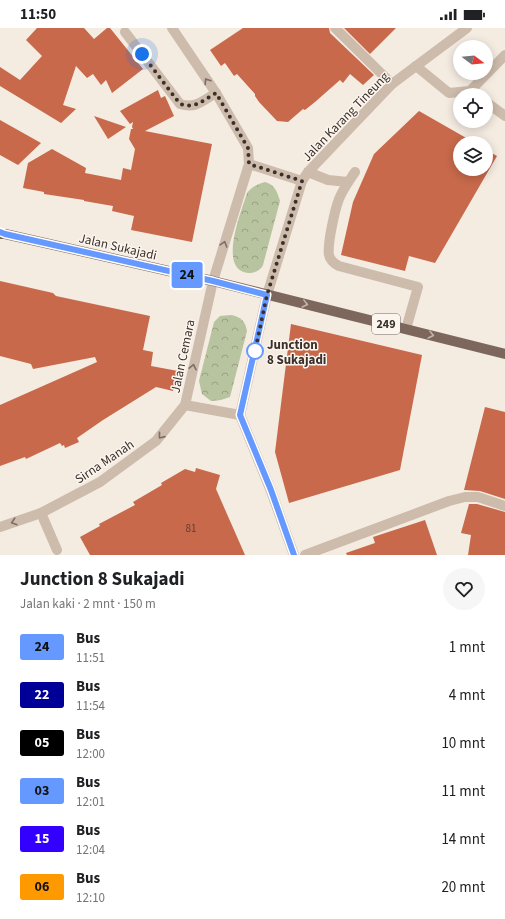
<!DOCTYPE html>
<html lang="id">
<head>
<meta charset="utf-8">
<style>
	body { margin:0; font-family:"Source Sans 3",sans-serif; background:#f6f6f6; color:#202124; height:100vh; display:flex; flex-direction:column; font-size:15px; white-space:nowrap }
	* { box-sizing:border-box; margin:0 }
	p { font-size:13px; color:#757577 }
	.icon { flex:none; width:22px; height:22px; fill:none; stroke:currentColor; stroke-width:2; stroke-linecap:round; stroke-linejoin:round }
	.map { position:relative; height:527px; overflow:hidden }
	.panel { display:flex; flex-direction:column; background:#fff; flex:1 }
	.panel>* { flex:none }
	.badge { padding:0 8px; border-radius:3px; font-size:14px; line-height:26px }
	.needle { width:26px; rotate:106deg }
	.controls { position:absolute; left:453px; top:12px; display:grid; gap:8px }
	.controls a { display:grid; place-items:center; width:40px; height:40px; border-radius:50%; background:#fff; box-shadow:0 2px 10px #0003; font-size:20px }
	.you { position:absolute; width:20px; height:20px; margin:-10px; border:3px solid #fff; border-radius:50%; background:#1a73e8; box-shadow:0 0 0 6px #1a73e833 }
	.map>.badge { position:absolute; translate:-50% -50%; box-shadow:0 0 0 2px #fff }
	.round { display:grid; place-items:center; flex:none; width:42px; height:42px; border-radius:21px; background:#f6f6f6 }
	.headline { display:flex; align-items:center; justify-content:space-between; height:68px; padding:0 20px }
	h1 { font-size:19px; font-weight:700; line-height:30px }
	ul { padding:0; list-style:none }
	li { display:flex; align-items:center; gap:12px; height:48px; padding:0 20px }
	li div { flex:1 }
	li b { display:block; font-size:15px }
	li em { font-style:normal }
	li .badge { min-width:44px; font-weight:700; text-align:center }
	.status { display:flex; justify-content:space-between; align-items:center; height:28px; padding:0 20px; background:#fff; direction:ltr }
	.status svg { height:11px; fill:currentColor }
	.map>svg:first-child { display:block }
	.park { fill:url(#park-crowns) }
	.building { fill:#c8694b }
	.lines { fill:none; stroke-linecap:round; stroke-linejoin:round }
	.minor { stroke:#cdbbac; stroke-width:10 }
	.major { stroke:#7d675c; stroke-width:10 }
	.oneway { stroke:#7d6f65 }
	.oneway2 { stroke:#c2b5ac }
	.line-casing { stroke:#fff; stroke-width:9 }
	.line { stroke:#69f; stroke-width:6 }
	.walk { stroke:#3b302b; stroke-width:4; stroke-dasharray:0 7.2 }
	.stop-dot { fill:#fff; stroke:#69f; stroke-width:2 }
	.labels { text-anchor:middle; stroke-width:3; stroke-linejoin:round; paint-order:stroke }
	.number-label { font-size:11px; fill:#5e3e33 }
	.shield { fill:#fbf5ee; stroke:#756b66; stroke-width:1 }
	.shield-label { font-size:12px; font-weight:bold; fill:#3b302b }
	.street-label { font-size:13px; fill:#3b302b; stroke:#fbf5ee }
	.stop-label { font-size:13px; font-weight:bold; fill:#3b302b; stroke:#fbf5ee; text-anchor:start }
</style>
</head>
<body>
<div class="status"><b>11:50</b><svg viewBox="0 0 49 12"><path d="M0 12V9h3v3zM5 12V6h3v6zM10 12V3h3v9zM15 12V0h3v12zM26 1h20v11H26zM47 4h2v5h-2z"/></svg></div>
<div class="map">
<svg width="505" height="527" viewBox="0 0 505 527">
	<defs>
		<pattern id="park-crowns" width="20" height="18" patternUnits="userSpaceOnUse"><rect width="20" height="18" fill="#b8c4a0"/><path d="M2 6a3 3 0 1 1 6 0M12 15a3 3 0 1 1 6 0" fill="none" stroke="#97a083"/></pattern>
	</defs>
	<rect width="100%" height="100%" fill="#f4ebe1"/>
	<g class="park">
		<path d="M265,154c10,3 12,9 15,19l-17,64c-3,6 -8,8 -15,8 -31,-3 -6,-63 -1,-80 5,-6 10,-9 18,-11z"/>
		<path d="M231,287c10,2 14,6 16,16l-17,66 -9,3 -10,1 -9,-7 -3,-13 15,-59 6,-6z"/>
	</g>
	<g class="building">
		<polygon points="37,0 84,0 94,11 107,0 110,0 143,41 112,65 106,52 101,57 93,46 87,50 76,38 63,77 76,81 61,95 0,58 0,39 20,52 42,28 26,12"/>
		<polygon points="243,0 329,0 330,5 374,47 363,57 350,46 343,55 340,52 315,74 305,82 303,81 288,94 277,93 259,74 255,68 255,66 237,46 234,48 225,35 221,38 210,22"/>
		<polygon points="344,0 396,0 370,26"/>
		<polygon points="158,62 161,70 165,68 174,88 145,103 212,116 192,214 131,202 134,188 112,183 113,178 84,173 84,172 44,166 44,164 23,160 28,135 52,121 86,140 85,145 121,152 123,140 131,142 135,121 129,111 131,101 133,101 132,99 133,94 130,96 120,83"/>
		<polygon points="419,83 475,115 460,115 460,141 486,141 486,122 497,128 435,235 409,228 405,243 341,227 353,174 374,126"/>
		<polygon points="94,88 126,99 108,111"/>
		<polygon points="0,92 41,115 18,137 0,127"/>
		<polygon points="0,253 53,265 56,268 150,288 143,322 153,324 151,338 178,343 173,363 156,359 103,392 77,410 79,414 65,420 64,417 62,418 60,415 26,431 25,429 0,438 0,377 97,334 95,329 33,341 31,336 0,328"/>
		<polygon points="291,296 422,327 400,442 289,475 275,424"/>
		<polygon points="485,379 505,384 505,471 480,463 464,462"/>
		<polygon points="196,440 220,447 216,461 245,527 90,527 80,509 100,498 99,496 135,477 133,474 162,457 161,455 185,441 195,444"/>
		<polygon points="469,476 477,476 505,484 505,527 468,527 471,507 461,505"/>
		<polygon points="425,492 437,527 347,527 346,525 375,515 373,509"/>
	</g>
	<g class="lines">
		<g class="minor">
			<polyline points="335,0 392,56"/>
			<path d="M125,4l55,72c16,5 22,-3 36,-11"/>
			<polyline points="416,38 449,65 470,63 476,67"/>
			<polyline points="470,63 505,27"/>
			<polyline points="486,74 505,88"/>
			<polyline points="249,136 302,153"/>
			<polyline points="308,144 328,152 348,154"/>
			<path d="M355,144c-6,9 -12,17 -16,27 -4,10 -12,46 -10,56 1,5 6,9 10,11l79,21 -12,42"/>
			<polyline points="185,377 240,387"/>
			<polyline points="41,485 57,522"/>
			<polyline points="0,499 41,485 100,454 156,413 185,377 213,253 249,136 248,120 216,65 172,0"/>
			<polyline points="294,527 271,463 240,387 267,267 302,153 308,144 392,56 467,0"/>
			<polyline points="305,527 449,473 465,469 478,469 505,478"/>
		</g>
		<polyline class="major" points="0,206 5,206 213,253 505,326"/>
	</g>
	<defs><path id="oneway-chevron" d="M-2-3.5L2.5 0L-2 3.5" fill="none" stroke-width="1.6" stroke-linecap="round" stroke-linejoin="round"/></defs>
	<g class="oneway">
		<use href="#oneway-chevron" transform="translate(207 53) rotate(-123)"/>
		<use href="#oneway-chevron" transform="translate(224 216) rotate(-73)"/>
		<use href="#oneway-chevron" transform="translate(193 339) rotate(-78)"/>
		<use href="#oneway-chevron" transform="translate(161 408) rotate(129)"/>
		<use href="#oneway-chevron" transform="translate(14 494) rotate(162)"/>
	</g>
	<g class="oneway2">
		<use href="#oneway-chevron" transform="translate(305 276) rotate(14)"/>
		<use href="#oneway-chevron" transform="translate(431 307) rotate(14)"/>
	</g>
	<g class="lines">
		<defs>
			<polyline id="line" points="0,204 5,206 213,253 267,267 240,387 271,462 294,527"/>
		</defs>
		<use href="#line" class="line-casing"/>
		<use href="#line" class="line"/>
		<path class="walk" d="M142,26l38,50c15,5 22,-3 36,-11l32,55 1,16 53,17 -35,114 -12,56"/>
	</g>
	<circle class="stop-dot" cx="255" cy="323" r="8"/>
	<g class="labels">
		<g class="number-label">
			<text x="191" y="504">81</text>
		</g>
		<rect class="shield" x="372" y="286" width="28" height="20" rx="3"/>
		<g class="shield-label">
			<text x="386" y="300">249</text>
		</g>
		<g class="street-label">
			<text transform="translate(345 88) rotate(-46)" y="5">Jalan Karang Tineung</text>
			<text transform="translate(118 218) rotate(13)" y="5">Jalan Sukajadi</text>
			<text transform="translate(182 328) rotate(-78)" y="5">Jalan Cemara</text>
			<text transform="translate(104 433) rotate(-34)" y="5">Sirna Manah</text>
		</g>
		<g class="stop-label">
			<text x="267" y="321">Junction<tspan x="267" dy="15">8 Sukajadi</tspan></text>
		</g>
	</g>
</svg>
<div class="controls">
<a><svg class="needle" viewBox="-14 -14 28 28"><path d="M0-13l5 13h-10z" fill="#e53935"/><path d="M0 13l5-13h-10z" fill="#757577"/></svg></a>
<a><svg class="icon" aria-label="locate" viewBox="0 0 24 24"><circle cx="12" cy="12" r="6"/><path d="M12 2v4M12 18v4M2 12h4M18 12h4"/></svg></a>
<a><svg class="icon" aria-label="layers" viewBox="0 0 24 24"><path d="M12 4l9 5-9 5-9-5zM3 14l9 5 9-5"/></svg></a>
</div>
<div class="you" style="left:142px;top:26px"></div>
<b class="badge" style="left:187px;top:247px;background:#69f;color:#111">24</b>
</div>
<section class="panel">
<div class="headline"><div><h1>Junction 8 Sukajadi</h1><p>Jalan kaki · 2 mnt · 150 m</p></div><a class="round"><svg class="icon" aria-label="heart" viewBox="0 0 24 24"><path d="M12 20l-8-8c-3-5 5-10 8-4 3-6 11-1 8 4z"/></svg></a></div>
<ul>
<li><span class="badge" style="background:#69f;color:#111">24</span><div><b>Bus</b><p>11:51</p></div><em>1 mnt</em></li>
<li><span class="badge" style="background:#009;color:#fff">22</span><div><b>Bus</b><p>11:54</p></div><em>4 mnt</em></li>
<li><span class="badge" style="background:#000;color:#fff">05</span><div><b>Bus</b><p>12:00</p></div><em>10 mnt</em></li>
<li><span class="badge" style="background:#69f;color:#111">03</span><div><b>Bus</b><p>12:01</p></div><em>11 mnt</em></li>
<li><span class="badge" style="background:#30f;color:#fff">15</span><div><b>Bus</b><p>12:04</p></div><em>14 mnt</em></li>
<li><span class="badge" style="background:#f90;color:#111">06</span><div><b>Bus</b><p>12:10</p></div><em>20 mnt</em></li>
</ul>
</section>
</body>
</html>
